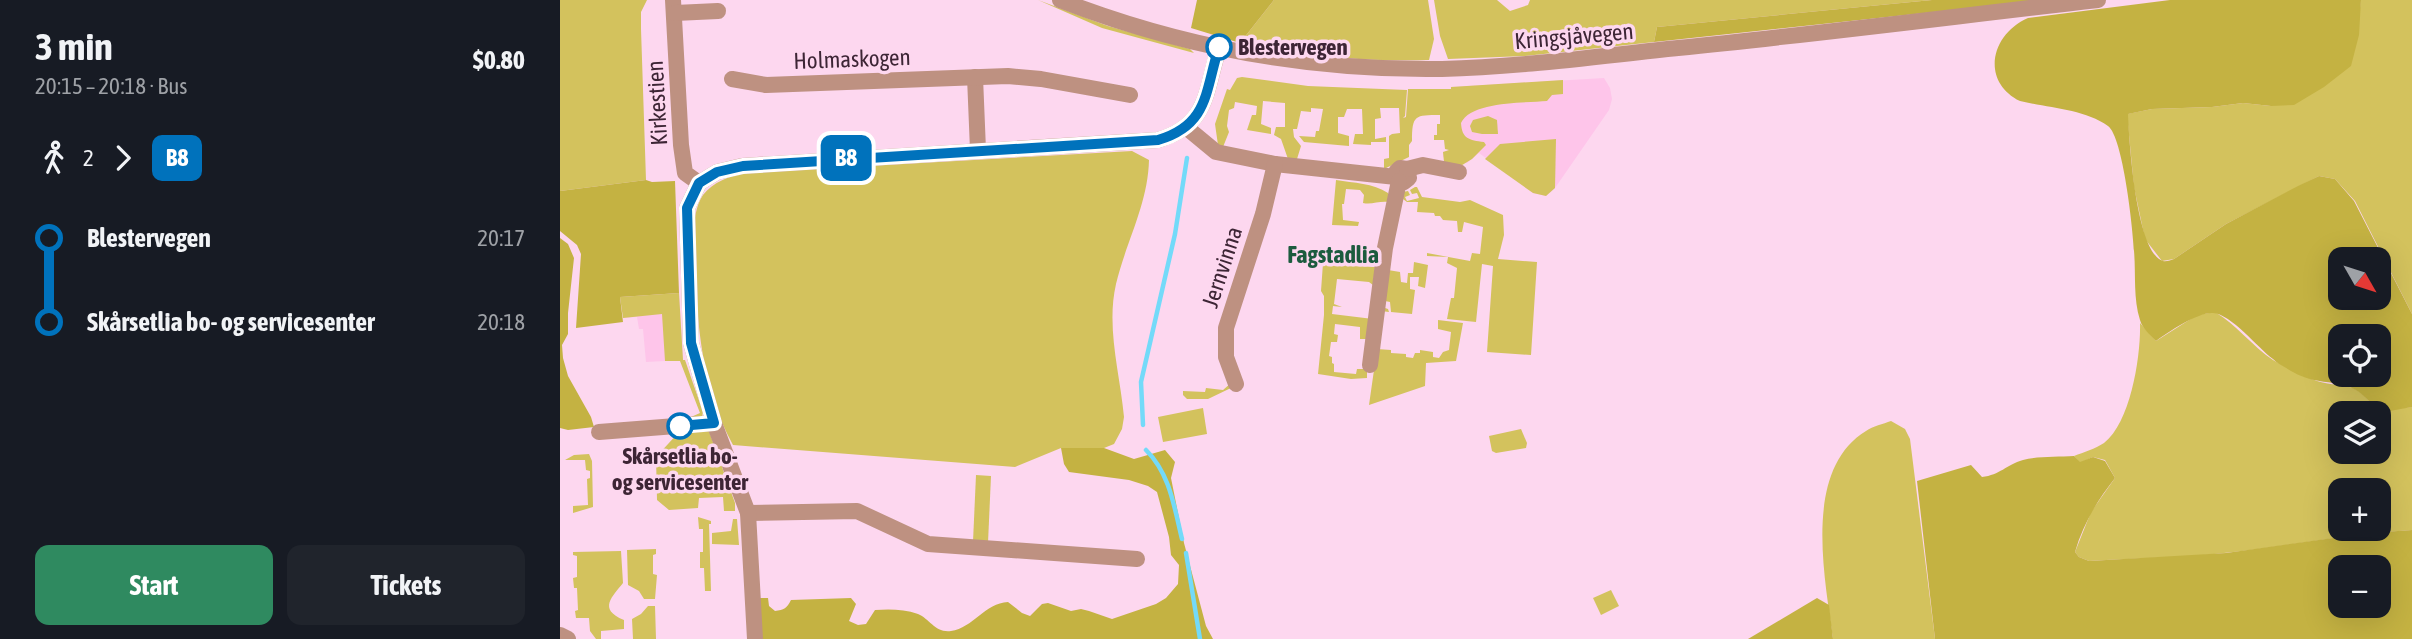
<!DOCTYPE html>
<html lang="en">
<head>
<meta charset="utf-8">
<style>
	body { margin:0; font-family:"Asap Condensed",sans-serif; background:#20242c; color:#f1f3f6; height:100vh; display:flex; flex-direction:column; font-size:26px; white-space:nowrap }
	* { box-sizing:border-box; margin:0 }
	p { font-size:23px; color:#9ea1a6 }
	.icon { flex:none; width:38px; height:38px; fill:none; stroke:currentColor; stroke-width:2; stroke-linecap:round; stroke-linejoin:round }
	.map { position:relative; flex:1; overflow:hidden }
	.drawer { display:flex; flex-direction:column; background:#171b24; width:560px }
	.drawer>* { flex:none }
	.badge { padding:0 14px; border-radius:10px; font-size:24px; line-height:46px }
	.needle { width:46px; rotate:129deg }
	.controls { position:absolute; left:1768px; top:247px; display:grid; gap:14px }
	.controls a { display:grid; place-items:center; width:63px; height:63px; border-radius:14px; background:#171b24; box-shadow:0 7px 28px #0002; font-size:35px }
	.map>.badge { position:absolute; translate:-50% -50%; box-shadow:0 0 0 4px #fff }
	.legs { display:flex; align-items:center; gap:10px; height:77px; padding:0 35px; font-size:23px }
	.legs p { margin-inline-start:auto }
	.summary { display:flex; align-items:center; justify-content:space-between; height:119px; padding:0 35px }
	h1 { font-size:38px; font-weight:700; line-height:52px }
	.button { display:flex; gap:14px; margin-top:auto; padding:14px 35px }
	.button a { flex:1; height:80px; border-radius:14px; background:#2f8a60; color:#fff; font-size:28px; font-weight:700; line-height:80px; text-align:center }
	.button a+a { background:#20242c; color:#f1f3f6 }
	ul { padding:0 35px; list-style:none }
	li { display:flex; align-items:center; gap:24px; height:84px; font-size:26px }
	li i { display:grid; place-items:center; width:10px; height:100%; margin:0 9px; background:currentColor }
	li i::after { content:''; width:18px; height:18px; margin:-9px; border:5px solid; border-radius:50%; background:#171b24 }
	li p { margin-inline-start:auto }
	li:first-child i { background:linear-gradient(#0000 50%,currentColor 0) }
	li:last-child i { background:linear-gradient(currentColor 50%,#0000 0) }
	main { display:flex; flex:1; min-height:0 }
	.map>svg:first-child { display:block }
	.built { fill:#fec5ea }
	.green { fill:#d3c25d; fill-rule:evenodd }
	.forest { fill:#c4b242; fill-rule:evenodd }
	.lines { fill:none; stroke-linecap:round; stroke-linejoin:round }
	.stream { stroke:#73daf9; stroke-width:4.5 }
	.minor { stroke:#be9181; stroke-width:16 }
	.line-1-casing { stroke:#fff; stroke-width:16 }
	.line-1 { stroke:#0072bc; stroke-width:10 }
	.stop-1-dot { fill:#fff; stroke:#0072bc; stroke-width:3.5 }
	.labels { text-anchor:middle; stroke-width:7; stroke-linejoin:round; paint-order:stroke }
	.street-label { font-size:23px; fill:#3d2535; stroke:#fdd7ef }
	.stop-label { font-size:23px; font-weight:bold; fill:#3d2535; stroke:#fdd7ef; text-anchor:start }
	.neighbourhood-label { font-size:24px; font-weight:bold; fill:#1c5b3e; stroke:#fdd7ef }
</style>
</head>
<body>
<main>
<section class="drawer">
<div class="summary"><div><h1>3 min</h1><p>20:15 – 20:18 · Bus</p></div><b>$0.80</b></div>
<div class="legs"><svg class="icon" aria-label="walk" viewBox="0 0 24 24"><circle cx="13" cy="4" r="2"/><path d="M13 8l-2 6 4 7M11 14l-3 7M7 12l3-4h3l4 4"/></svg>2<svg class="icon" aria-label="forward" viewBox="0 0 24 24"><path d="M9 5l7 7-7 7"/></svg><b class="badge" style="background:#0072bc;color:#fff">B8</b></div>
<ul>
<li><i style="color:#0072bc"></i><b>Blestervegen</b><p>20:17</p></li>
<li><i style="color:#0072bc"></i><b>Skårsetlia bo- og servicesenter</b><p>20:18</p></li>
</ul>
<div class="button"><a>Start</a><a>Tickets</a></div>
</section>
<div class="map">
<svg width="1852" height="639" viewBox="0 0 1852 639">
	<rect width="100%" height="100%" fill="#fdd7ef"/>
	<g class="built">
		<polygon points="1044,78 1050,88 1052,99 1049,110 995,188 986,196 973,193 919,153 907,163 883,157 883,152 890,150 891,87"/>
		<polygon points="119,293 123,360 86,362 83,329 79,329 77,317 63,318"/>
	</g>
	<g class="green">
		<polygon points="0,0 87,0 81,12 81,29 86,180 0,191"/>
		<polygon points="478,0 548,26 630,49 634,53 542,28"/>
		<path d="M714,0h154l6,39 -5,21c-63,2 -127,-5 -189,-17z"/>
		<polygon points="874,0 937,0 950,11 968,5 970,0 1372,0 1097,27 1094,42 965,56 888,59 880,36"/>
		<polygon points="1801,0 1852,0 1852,314 1795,201 1775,179 1759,176 1666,224 1614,259 1602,261 1585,239 1574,187 1567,114 1592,109 1652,107 1683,103 1711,106 1800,8"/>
		<path d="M682,77l66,9 99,4 -2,26 -2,2 3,-1 2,-28h43v-2l112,-7v14l-11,1 -5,6c-22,2 -76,0 -86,22 1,16 8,17 23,19l2,3 -14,14 -13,8 -15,-5 -1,-10 6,-2 -4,-1 -1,-9h-10v-5h3v-11h3v-9c-25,0 -28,0 -28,26l-3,4v12l-25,12v-10l5,-1v-22l3,-2 8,-1 -1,-25h-19l1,10 -6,1v20l11,-2v5h-15v3l-18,-1 2,-10h8l-1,-25h-15l-3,8h-6v16l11,3v10l-45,-4 -5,-6 16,1 1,-6h3l4,-22 -12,-1v4l-10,-1 -4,18h-4l1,8 7,9 -4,13h-9l-7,-20 -7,-4 2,-8h9v-24l-22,-2 -2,23 10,4v6l-24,-4 5,-15h4l1,-9 -22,-4 -1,6 -5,2 -2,16 2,6 -6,15 -5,-2 -3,-21 12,-35 3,1 7,-12z"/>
		<polygon points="928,116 937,120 938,134 922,134 912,132 910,126 913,120"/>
		<polygon points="996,139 995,188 986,196 973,193 925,159 940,144"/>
		<path d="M572,151l17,9c-1,44 -23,82 -33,124 -10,44 4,89 8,133l-2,12 -8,15 -10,4h-43l-46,19 -282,-22c-31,-57 -36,-119 -38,-182 0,-22 -5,-48 8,-68 10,-13 27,-19 42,-22z"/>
		<path d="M776,180c18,3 37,3 52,13v9c-9,-1 -17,3 -25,1l1,-8 -4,-5 -14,-1 -2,15h-2l1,16 16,2 -1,4 -26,-1z"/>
		<polygon points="855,187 857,187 862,197 900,202 910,200 943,215 944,235 938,259 977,262 971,355 927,352 933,266 922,264 916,322 887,319 891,298 894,298 897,268 887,263 888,257 867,256 867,253 910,261 912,253 920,254 923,227 904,222 902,232 898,232 897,221 883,220 880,216 875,216 874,213 857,212 858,202 847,202 843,199 843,192 848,191 850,195 845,197 847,201 859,198 857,193 852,194 850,190"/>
		<polygon points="854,262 868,265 865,288 858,286 859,277 850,277 850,289 855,290 852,314 831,312 830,302 825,301 825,308 828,309 829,312 821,311 828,270 840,272 841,282 847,283 848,273 853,273"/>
		<polygon points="763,263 790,263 790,266 815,267 813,285 809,282 777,279 774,304 782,307 773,306 772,314 813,319 811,339 800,339 800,327 775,324 774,334 778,335 777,342 771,342 769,356 772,357 772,363 774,364 774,372 796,374 797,369 807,369 807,378 791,379 758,374 764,315 764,296 761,291"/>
		<polygon points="119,293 123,360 125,360 143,412 142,417 131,417 140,413 120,361 105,361 102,314 63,318 60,297"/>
		<path d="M1655,312c22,13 37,34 58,48 13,7 30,16 44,21 31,9 36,-3 59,29l36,-3v123c-63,4 -125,16 -188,23 -45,5 -90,5 -135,8l-10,-4 -4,-5 16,-40 24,-34 -10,-18 -12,-3 -13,6 -6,-7c10,-4 21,-7 30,-13 27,-21 37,-88 36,-120l16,18 41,-26zM1780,413h38v39h-38zM1780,490h38v38h-38z"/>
		<polygon points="878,320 903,323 896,361 866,363 865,386 809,405 817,349 831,350 831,353 846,354 846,357 853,358 855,353 860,353 860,350 873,352 873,357 879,358 883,352 889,350 891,332 878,329"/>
		<polygon points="671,383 673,387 648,399 627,399 623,395 623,391 645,392 646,388 663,390"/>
		<polygon points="643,408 647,434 603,442 598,417"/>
		<path d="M1331,421l14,8 5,10 25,200h-102c-8,-61 -31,-169 33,-208 7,-5 17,-7 25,-10z"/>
		<polygon points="143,429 149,431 175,503 175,511 164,511 163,497 139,498 138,508 109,510 97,500 96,457 120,431"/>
		<polygon points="961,429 967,443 966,448 936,453 932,451 929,436"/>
		<polygon points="29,454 32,461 33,507 13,513 13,506 28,505 27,479 30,478 30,471 26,470 25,460 5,460 14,455"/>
		<polygon points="416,475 431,476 428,543 413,542"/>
		<polygon points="138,517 151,521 151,524 149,524 151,591 145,591 144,568 140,568 140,552 143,552 143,529 139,529"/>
		<polygon points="173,519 177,519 179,545 152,544 152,533 171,531"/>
		<polygon points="96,549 96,554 93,555 93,574 97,575 95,599 84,599 79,591 68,585 67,550"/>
		<path d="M61,551l2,32c-10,13 -26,26 1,37v9l-23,2v8h-5l-6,-8 -1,-13h-13l-1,-7 3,-1 -1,-22h-3l-1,-10 4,-1v-21l-4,-1v-3z"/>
		<polygon points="1051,590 1059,606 1041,615 1033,598"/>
		<polygon points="88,606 95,606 96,639 73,639 72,619 81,614"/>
	</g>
	<g class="forest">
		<polygon points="637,0 714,0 680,43 631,28"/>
		<polygon points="1372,0 1486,0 1094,42 1097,27"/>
		<path d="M1610,0h191l-2,35 -8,31 -27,21 -30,18 -23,1 -28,-3 -31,4 -60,2 -24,5c1,26 8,139 35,147 3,1 8,-1 11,-2l52,-35 72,-38 21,-10 16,3 19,22 58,113v93l-28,5 -8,-2c-28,-40 -49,-18 -85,-39 -6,-4 -13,-7 -18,-12 -15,-11 -42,-45 -60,-46 -15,-1 -45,19 -57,28 -6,-6 -14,-13 -16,-21 -7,-22 -4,-47 -6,-69 -1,-22 -11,-114 -26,-125 -24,-17 -60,-18 -88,-25 -40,-20 -29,-67 8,-83zM1780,259h38v39h-38zM1780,336h38v38h-38z"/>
		<polygon points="86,180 92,182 115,181 119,293 60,297 63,322 16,328 21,254 17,245 0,231 0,191"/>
		<polygon points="0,238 8,244 14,258 8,313 8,334 2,345 3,358 8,376 31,417 34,427 8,430 0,428"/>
		<path d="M501,448h43l30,11 31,-9 10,12 -4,16 13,65 22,83 7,13h-453l-4,-41h12l1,8 6,5c9,-1 12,-3 16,-11l60,-2 5,6 -7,17 9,4 8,-1 9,-14c14,-1 29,-1 43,4 12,5 17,19 33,17 22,-3 34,-28 57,-29l14,11 8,3 12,-12 6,-1 23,8 10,-2 8,2 23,8 44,-15 10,-6 12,-14 1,-19 -8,-10 -2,-18 -12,-45 -9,-6 -19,-6 -60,-8 -5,-8z"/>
		<path d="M1514,456l6,6 13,-5 12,4 10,17c-18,23 -32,46 -40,74l4,5 10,4 137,-8 143,-20 43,-3v109h-477l-18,-158 54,-16 11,12c18,-2 24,-12 41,-17 15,-4 35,-3 51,-4zM1780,567h38v39h-38z"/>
		<polygon points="1257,598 1269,605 1273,639 1188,639"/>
	</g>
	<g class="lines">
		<g class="stream">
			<polyline points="583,425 581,382 615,234 627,158"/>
			<path d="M586,450c24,24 28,56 36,89"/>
			<polyline points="626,553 640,639"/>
		</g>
		<g class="minor">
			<polyline points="113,0 121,145 125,173 139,183"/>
			<path d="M500,0c121,47 251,71 382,69 79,-2 158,-13 236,-21 140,-14 280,-32 420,-48"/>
			<polyline points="115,13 158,11"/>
			<polyline points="415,77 418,150"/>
			<polyline points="172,79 206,85 448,76 481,79 570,95"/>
			<polyline points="627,128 656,152 715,164 836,177 844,182 849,178 847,169 840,168 836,172 836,177"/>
			<polyline points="847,169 863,165 899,172"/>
			<polyline points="810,365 825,248 839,181"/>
			<polyline points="676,384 666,357 666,328 703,214 715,164"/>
			<polyline points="39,432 154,423"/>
			<polyline points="188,513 297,511 368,544 577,559"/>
			<polyline points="0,635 8,639"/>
			<path d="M195,639l-7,-126 -34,-90 -23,-80 -4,-135 12,-25 18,-11 25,-6 416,-26c51,-15 47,-49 61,-92"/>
		</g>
	</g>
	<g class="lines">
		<defs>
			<path id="line-1" d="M120,426l34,-3 -23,-80 -4,-135 12,-25 18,-11 26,-6 415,-26c51,-15 47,-49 61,-93"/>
		</defs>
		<use href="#line-1" class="line-1-casing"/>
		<use href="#line-1" class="line-1"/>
	</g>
	<g class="stop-1-dot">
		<circle cx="659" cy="47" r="12"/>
		<circle cx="120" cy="426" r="12"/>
	</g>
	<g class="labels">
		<g class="street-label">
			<text transform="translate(1014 36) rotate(-5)" y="8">Kringsjåvegen</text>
			<text transform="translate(292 59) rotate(-2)" y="8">Holmaskogen</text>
			<text transform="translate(97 103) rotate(-93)" y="8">Kirkestien</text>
			<text transform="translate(662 267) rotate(-72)" y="8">Jernvinna</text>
		</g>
		<g class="stop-label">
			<text x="678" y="55">Blestervegen</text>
			<text x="120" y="464" text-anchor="middle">Skårsetlia bo-<tspan x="120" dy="26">og servicesenter</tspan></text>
		</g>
		<g class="neighbourhood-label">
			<text x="773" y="263">Fagstadlia</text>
		</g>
	</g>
</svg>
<div class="controls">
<a><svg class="needle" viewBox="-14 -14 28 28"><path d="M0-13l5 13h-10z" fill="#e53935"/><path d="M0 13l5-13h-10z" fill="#9ea1a6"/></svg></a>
<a><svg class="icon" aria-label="locate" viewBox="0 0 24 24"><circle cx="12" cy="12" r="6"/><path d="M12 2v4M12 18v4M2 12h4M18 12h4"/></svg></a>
<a><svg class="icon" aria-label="layers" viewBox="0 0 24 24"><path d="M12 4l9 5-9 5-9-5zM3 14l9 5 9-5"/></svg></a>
<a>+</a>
<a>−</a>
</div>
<b class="badge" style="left:286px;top:158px;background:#0072bc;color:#fff">B8</b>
</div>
</main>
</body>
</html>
